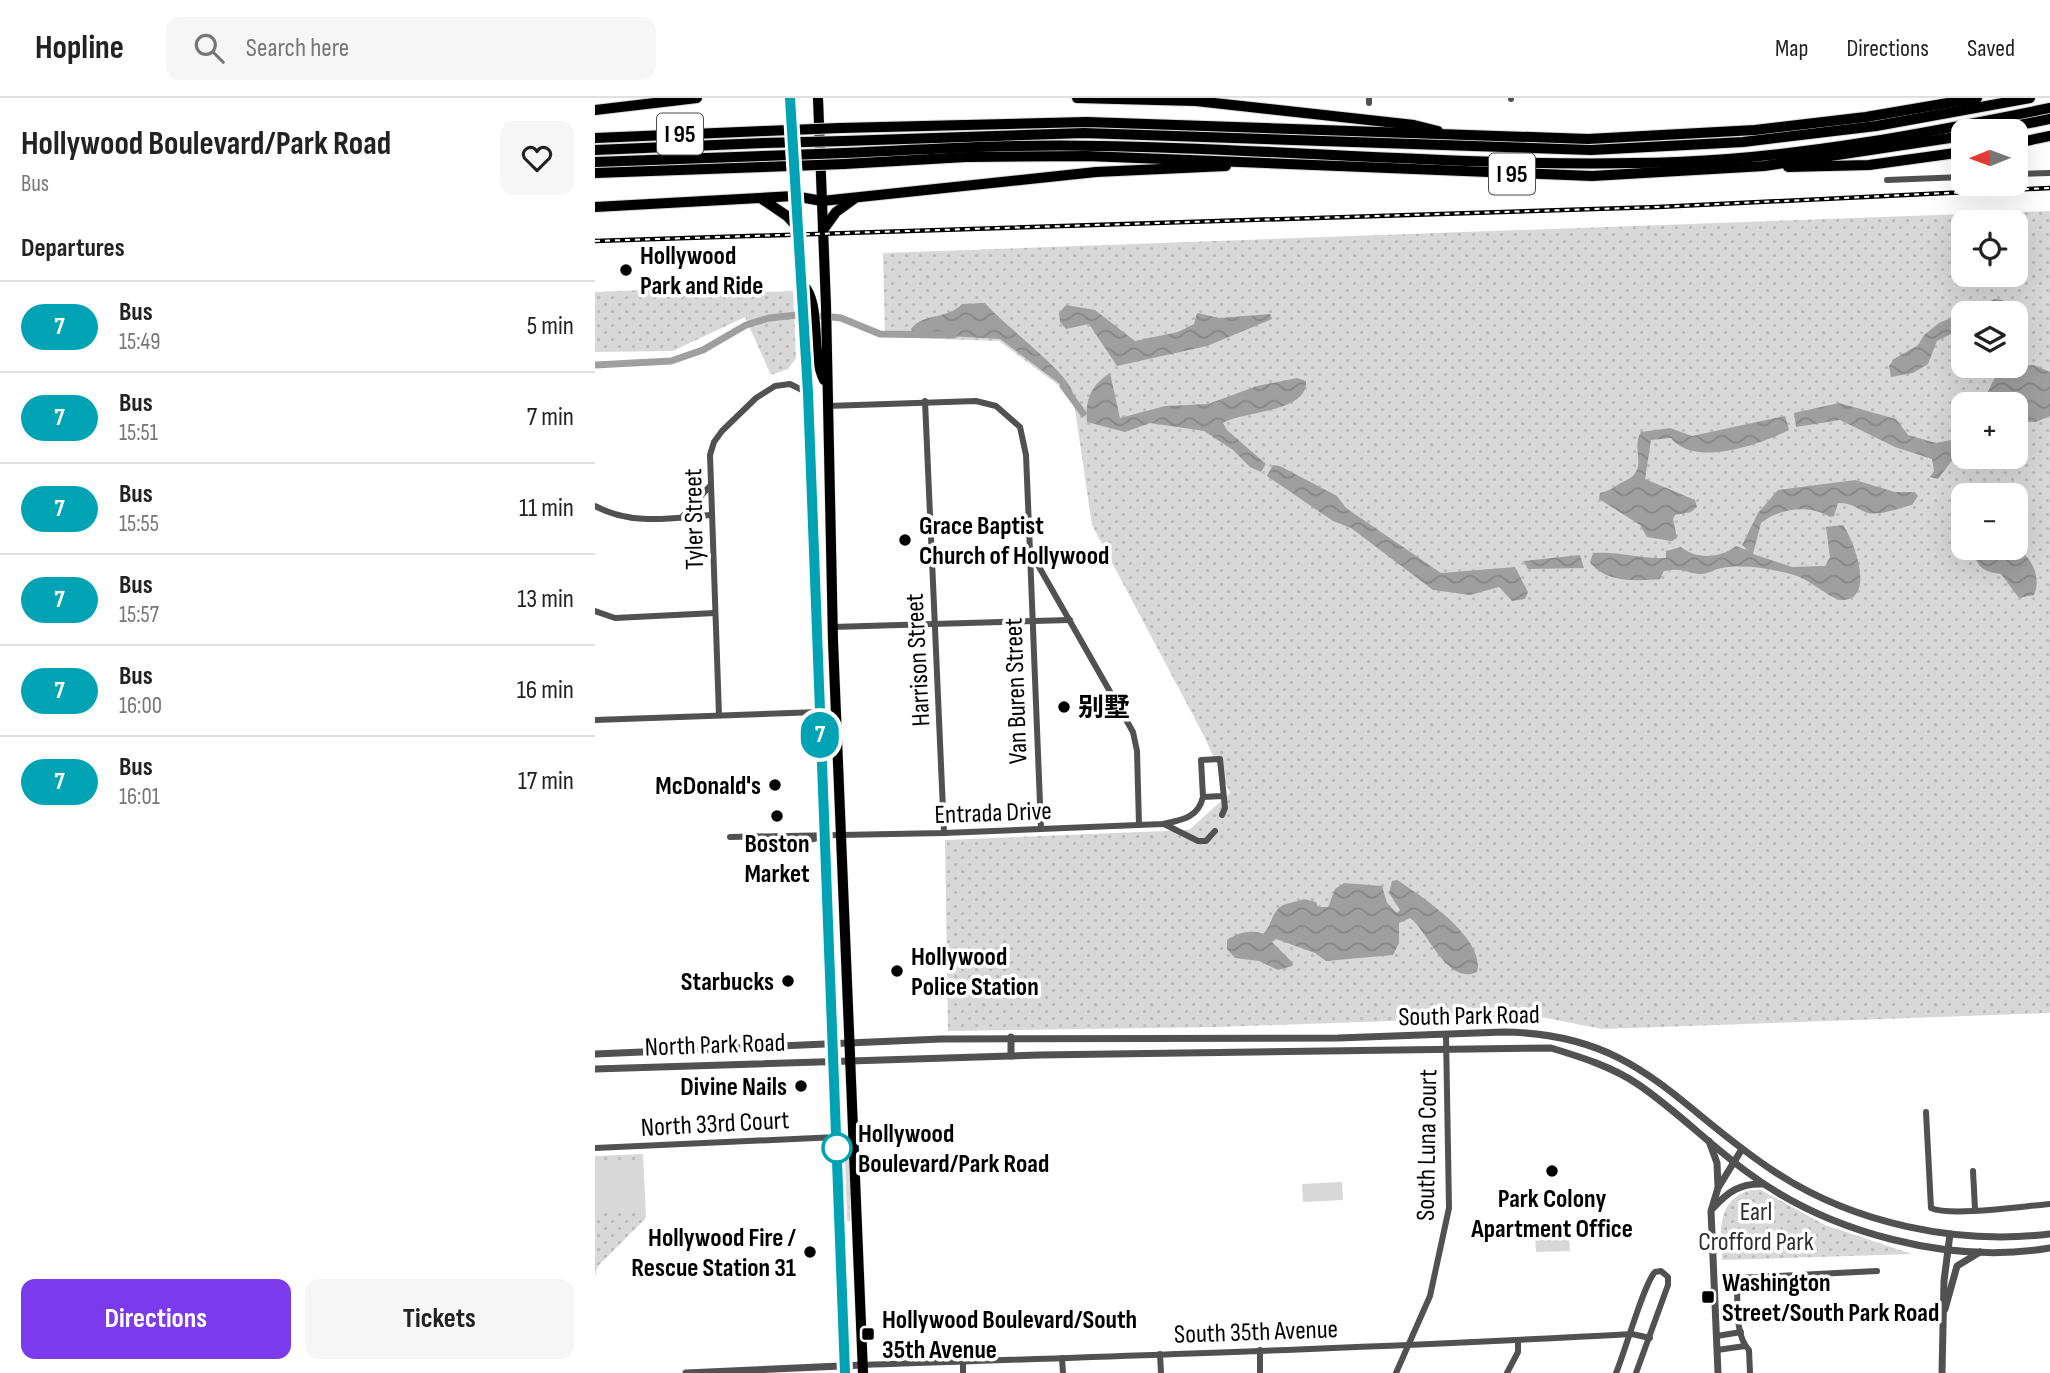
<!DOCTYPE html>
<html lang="en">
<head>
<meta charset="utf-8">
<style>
	body { margin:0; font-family:"Sofia Sans Condensed","Noto Sans SC",sans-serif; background:#f6f6f6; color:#222; height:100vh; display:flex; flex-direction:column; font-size:26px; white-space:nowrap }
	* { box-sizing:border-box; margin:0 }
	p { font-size:23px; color:#767676 }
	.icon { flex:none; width:38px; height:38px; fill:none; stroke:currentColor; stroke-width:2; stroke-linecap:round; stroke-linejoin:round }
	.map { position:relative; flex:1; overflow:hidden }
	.side { display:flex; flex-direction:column; background:#fff; width:595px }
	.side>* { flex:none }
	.badge { padding:0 14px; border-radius:23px; font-size:24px; line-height:46px }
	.needle { width:46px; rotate:269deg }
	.buttons { position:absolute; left:1356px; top:21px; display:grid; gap:14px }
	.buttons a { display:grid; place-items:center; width:77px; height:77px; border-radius:14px; background:#fff; box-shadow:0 7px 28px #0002; font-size:35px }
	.map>.badge { position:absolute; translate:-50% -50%; box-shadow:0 0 0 4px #fff }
	h2 { padding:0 21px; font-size:26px; line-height:63px }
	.round { display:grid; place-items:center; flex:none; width:74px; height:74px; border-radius:14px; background:#f6f6f6 }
	.summary { display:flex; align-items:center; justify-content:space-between; height:119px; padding:0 21px }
	h1 { font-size:33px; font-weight:700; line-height:52px }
	.button { display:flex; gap:14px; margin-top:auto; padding:14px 21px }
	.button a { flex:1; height:80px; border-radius:14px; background:#7c3aed; color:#fff; font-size:28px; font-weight:700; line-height:80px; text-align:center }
	.button a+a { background:#f6f6f6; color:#222 }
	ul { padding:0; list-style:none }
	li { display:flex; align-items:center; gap:21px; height:91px; padding:0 21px; border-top:2px solid #e0e0e0 }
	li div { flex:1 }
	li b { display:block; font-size:26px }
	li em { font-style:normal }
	li .badge { min-width:77px; font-weight:700; text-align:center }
	header { display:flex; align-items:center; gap:42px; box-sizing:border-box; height:98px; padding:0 35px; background:#fff; border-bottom:2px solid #e0e0e0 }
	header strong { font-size:33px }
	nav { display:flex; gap:38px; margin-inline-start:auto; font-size:24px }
	.search { width:490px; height:63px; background:#f6f6f6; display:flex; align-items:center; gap:18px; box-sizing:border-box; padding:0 24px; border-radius:14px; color:#767676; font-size:26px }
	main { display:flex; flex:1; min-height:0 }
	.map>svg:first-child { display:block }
	.grass { fill:url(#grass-dots); fill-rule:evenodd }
	.garden { fill:#d8d8d8 }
	.water { fill:url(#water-waves) }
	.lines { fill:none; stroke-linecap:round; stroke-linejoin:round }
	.canal { stroke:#9f9f9f; stroke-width:7 }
	.minor-tunnel { stroke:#d9d9d9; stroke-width:6; stroke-dasharray:6 3; stroke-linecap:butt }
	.trunk-casing { stroke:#dbdbdb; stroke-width:11 }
	.motorway-casing { stroke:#dbdbdb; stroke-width:12 }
	.minor { stroke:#515151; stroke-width:6 }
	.tertiary { stroke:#515151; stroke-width:7 }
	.trunk { stroke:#000; stroke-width:10 }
	.motorway { stroke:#000; stroke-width:10 }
	.rail-casing { stroke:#000; stroke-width:4.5 }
	.rail { stroke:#fff; stroke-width:2; stroke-dasharray:5; stroke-linecap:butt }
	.motorway-bridge-casing { stroke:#dbdbdb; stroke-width:12; stroke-linecap:butt }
	.motorway-bridge { stroke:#000; stroke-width:10 }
	.line-casing { stroke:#fff; stroke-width:16 }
	.line { stroke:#00a3b4; stroke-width:10 }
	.poi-dot { fill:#000; stroke:#fff; stroke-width:2.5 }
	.stop-dot { fill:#fff; stroke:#00a3b4; stroke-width:3.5 }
	.labels { text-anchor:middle; stroke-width:7; stroke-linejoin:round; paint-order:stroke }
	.shield { fill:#fff; stroke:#4c4c4c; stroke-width:2 }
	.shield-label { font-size:24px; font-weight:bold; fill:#000 }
	.poi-label { font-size:26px; font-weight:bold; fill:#000; stroke:#fff; text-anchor:start }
	.street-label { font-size:26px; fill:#000; stroke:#fff }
	.stop-label { font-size:26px; font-weight:bold; fill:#000; stroke:#fff; text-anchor:start }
	.park-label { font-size:26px; fill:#2f2f2f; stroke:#fff }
</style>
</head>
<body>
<header>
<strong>Hopline</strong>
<div class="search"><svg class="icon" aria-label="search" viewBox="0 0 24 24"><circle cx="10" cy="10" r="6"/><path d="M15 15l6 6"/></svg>Search here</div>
<nav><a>Map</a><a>Directions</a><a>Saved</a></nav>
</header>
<main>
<section class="side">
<div class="summary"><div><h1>Hollywood Boulevard/Park Road</h1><p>Bus</p></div><a class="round"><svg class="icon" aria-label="heart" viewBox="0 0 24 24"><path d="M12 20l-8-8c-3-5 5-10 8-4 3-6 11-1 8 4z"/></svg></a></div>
<h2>Departures</h2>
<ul>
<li><span class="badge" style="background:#00a3b4;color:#fff">7</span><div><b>Bus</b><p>15:49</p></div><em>5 min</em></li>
<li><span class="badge" style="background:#00a3b4;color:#fff">7</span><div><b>Bus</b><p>15:51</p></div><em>7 min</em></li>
<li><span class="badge" style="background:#00a3b4;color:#fff">7</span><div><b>Bus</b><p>15:55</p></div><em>11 min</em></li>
<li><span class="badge" style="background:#00a3b4;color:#fff">7</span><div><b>Bus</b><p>15:57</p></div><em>13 min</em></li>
<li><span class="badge" style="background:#00a3b4;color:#fff">7</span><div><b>Bus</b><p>16:00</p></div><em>16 min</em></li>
<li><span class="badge" style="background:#00a3b4;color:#fff">7</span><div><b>Bus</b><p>16:01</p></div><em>17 min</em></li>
</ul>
<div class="button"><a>Directions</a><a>Tickets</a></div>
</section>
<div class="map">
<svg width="1455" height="1275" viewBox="0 0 1455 1275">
	<defs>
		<pattern id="grass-dots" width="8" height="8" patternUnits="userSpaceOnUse" patternTransform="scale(1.75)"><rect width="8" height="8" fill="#d8d8d8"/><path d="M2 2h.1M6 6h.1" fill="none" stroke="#b8b8b8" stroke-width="1.8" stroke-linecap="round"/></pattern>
		<pattern id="water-waves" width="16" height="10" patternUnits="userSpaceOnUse" patternTransform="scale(1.75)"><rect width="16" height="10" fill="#9f9f9f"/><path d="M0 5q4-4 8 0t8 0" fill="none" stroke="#878787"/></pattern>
	</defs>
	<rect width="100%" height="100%" fill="#fff"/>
	<g class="grass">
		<path d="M1455,113v802l-448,16 -66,-13 -319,11 -269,4 -3,-191 244,-10 41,-37 -26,-57 -112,-211 -19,-129 -74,-55 -114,-4 -2,-84zM1368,124h53v53h-53zM1368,215h53v53h-53zM1368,306h53v53h-53zM1368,397h53v53h-53z"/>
		<polygon points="121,189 122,196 198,193 201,260 193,271 176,277 150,219 78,253 0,254 0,194"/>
		<polygon points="248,1039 256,1071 255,1123 251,1123"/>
		<polygon points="48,1056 51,1120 3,1168 0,1178 0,1058"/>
		<path d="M1156,1092h10l64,35 87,29 -190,6c-2,-30 -5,-61 29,-70z"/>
	</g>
	<g class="garden">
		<polygon points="48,1063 50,1111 0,1113 0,1065"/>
		<polygon points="747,1084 748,1102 708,1104 707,1086"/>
		<polygon points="974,1135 975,1153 941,1154 940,1137"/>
	</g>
	<g class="water">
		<polygon points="1400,201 1408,202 1410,212 1405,215 1368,215 1368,230 1342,243 1333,266 1318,275 1296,279 1294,268 1299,261 1323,247 1329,237 1344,225"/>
		<path d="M390,205c17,21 86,71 88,91l-73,-55 -87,-5 -2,-5c12,-16 35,-9 51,-25z"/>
		<polygon points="471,207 500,212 540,243 583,234 599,226 602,215 625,220 675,216 677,221 612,248 522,268 494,226 471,231 465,224 464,215"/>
		<path d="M1439,267l16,7v44l-14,6h-20v-18h-34c17,-32 10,-37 52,-39z"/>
		<path d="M515,275l10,45 45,-12 43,-2 49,-18 40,-8 9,3c2,32 -65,30 -83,42l4,7 39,34 -5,8 -11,-5 -17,-17 -29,-19 -54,-8 -25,9 -38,-10c-2,-22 4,-37 23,-49z"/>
		<polygon points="1244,305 1301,321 1313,337 1341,345 1356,342 1368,331 1368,348 1343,381 1335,379 1339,373 1337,361 1300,349 1245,322 1201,329 1199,315"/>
		<path d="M1190,318l4,14c-29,14 -94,38 -118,8l-20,2 -6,39 50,21 2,7 -6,5 -16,3 -2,4 4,19 -5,3 -25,-4 -7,-12 -41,-26 1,-6c11,-2 16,-8 25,-12 25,-12 5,-31 16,-49l29,-4 22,8z"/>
		<polygon points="678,367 685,368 742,398 751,410 846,475 920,469 933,494 930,501 917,503 904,489 875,497 838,492 756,430 738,423 672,378"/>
		<path d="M1260,382l40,12h19l4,4 -6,9c-13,3 -35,12 -47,7 -11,-5 -13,-9 -27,-9l-4,13 -4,1c-20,-13 -51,-9 -69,6l-8,31 39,13 33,-1 5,-9 -4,-30 17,-2c10,14 33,72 1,75 -11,2 -32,-19 -47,-24 -23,-7 -51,-12 -75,-8 -7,1 -14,6 -21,6 -15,0 -16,-7 -37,-3l-4,8c-23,2 -55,4 -70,-17l3,-9c25,-2 49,6 73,5v-7l15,-4c16,13 40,11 55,-1l13,5 -7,-6 16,-32 20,-23z"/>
		<path d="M1377,450c12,0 30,-4 41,0 18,5 29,30 21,47l-15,3 -18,-24c-18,-2 -25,-8 -29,-26z"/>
		<polygon points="985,457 989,470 933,471 928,463"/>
		<path d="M802,782c25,16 89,59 80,92 -30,14 -49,-41 -67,-54l-11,5v20l-6,12 -67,6 -11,-8 -39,-14 -4,3 21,21 -1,3 -14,4 -19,-9 -24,-3 -8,-9v-9c10,-7 25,-11 36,-6 8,-7 8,-18 15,-25 6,-7 18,-6 26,-10l12,3 2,5h10l7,-18 9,-6 38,3 5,17 10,10 3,-3 -11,-17 3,-12z"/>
	</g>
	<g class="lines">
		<g class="canal">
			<polyline points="227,218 246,220 285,236 359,237"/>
			<polyline points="0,267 76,263 108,252 151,227 174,220 212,216"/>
			<polyline points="468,288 488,315"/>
		</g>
		<polyline class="minor-tunnel" points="620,733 627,717"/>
		<defs>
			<g id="trunk">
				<polyline points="195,0 213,295 250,1275"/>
				<polyline points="223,0 231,208 238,543 268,1275"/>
				<path d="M208,187c19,18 7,67 21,95"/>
			</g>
			<g id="motorway">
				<polyline points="482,0 601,3 819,27 843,33"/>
				<polyline points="0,12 102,0"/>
				<polyline points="245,30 492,24 993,41 1160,32 1271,19 1382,0"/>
				<polyline points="1394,33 1455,21"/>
				<polyline points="0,40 170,33"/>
				<polyline points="249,43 489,35 996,52 1148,44 1281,28 1435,0"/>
				<polyline points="1421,45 1455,38"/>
				<polyline points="0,52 169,45"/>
				<path d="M249,55c85,-4 170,-9 255,-7 193,3 385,23 578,16 126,-5 250,-29 373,-54"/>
				<polyline points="0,64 168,58"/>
				<polyline points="249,66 371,59 492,58 997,78 1169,68 1368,38"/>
				<polyline points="1193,69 1274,67 1368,54"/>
				<polyline points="0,75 168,69"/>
				<polyline points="167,101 192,118 202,129"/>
				<polyline points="0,109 199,98 227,103 501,74 631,68"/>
				<polyline points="228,132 241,114 259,101"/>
			</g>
		</defs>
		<use href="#trunk" class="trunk-casing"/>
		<use href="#motorway" class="motorway-casing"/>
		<g class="minor">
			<polyline points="774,0 774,5"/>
			<polyline points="916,0 916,1"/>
			<polyline points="1421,76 1455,75"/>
			<polyline points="1292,82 1368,79"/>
			<polyline points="330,303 349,735"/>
			<polyline points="232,308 381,303 401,308 425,329 431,357 435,453 538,634 542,653 544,727"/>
			<path d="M0,408c38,20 76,12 116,9"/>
			<polyline points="87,419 114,389"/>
			<polyline points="435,455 446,731"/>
			<polyline points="0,513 20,520 120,515"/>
			<polyline points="237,529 475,522"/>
			<polyline points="124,617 115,357 119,344 127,333 161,300 180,288 195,286 213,295"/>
			<polyline points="0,622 224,614"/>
			<polyline points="627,698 608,699 606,662 625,661 630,710 627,717"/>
			<polyline points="569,726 603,743 611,743 620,733"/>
			<path d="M135,739l214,-4 219,-9c19,-4 35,-6 40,-27"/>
			<path d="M173,740c16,4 41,6 56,-3"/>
			<path d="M1331,1014l5,96c20,9 93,-2 119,-4"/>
			<polyline points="0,1050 242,1039"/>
			<polyline points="1378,1073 1380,1111"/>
			<polyline points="1122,1238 1146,1234"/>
			<polyline points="665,1252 665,1275"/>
			<polyline points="1122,1252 1150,1248"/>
			<polyline points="565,1256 566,1275"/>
			<polyline points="467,1260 468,1275"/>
			<polyline points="368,1264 368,1275"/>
			<path d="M268,1267c256,-9 513,-17 769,-31l18,4"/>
			<polyline points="801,1275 835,1198 854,1110 851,937"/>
			<polyline points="912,1275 923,1254 923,1244"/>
			<path d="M1021,1275c9,-21 28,-90 39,-101l6,-1 7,6v8l-32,88"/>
			<path d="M1155,1275l-1,-23c-15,-15 -11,-51 -12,-72l140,-7"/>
		</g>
		<g class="tertiary">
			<polyline points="416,939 416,958"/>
			<path d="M0,956l346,-15 397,-1 166,-6c135,2 170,74 271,140 79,52 182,73 275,62"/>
			<path d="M0,971l444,-14 512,-7c30,9 62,19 88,37 38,26 71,60 108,87 81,61 203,93 303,76"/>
			<polyline points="1114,1043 1122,1065 1123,1089"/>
			<path d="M1118,1110c15,-16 27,-25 50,-24"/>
			<polyline points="1350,1211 1362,1168 1385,1154"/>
			<polyline points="91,1275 268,1267"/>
			<polyline points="1123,1275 1116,1113 1123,1090 1147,1051"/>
			<polyline points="1347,1275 1349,1183 1355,1136"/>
		</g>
		<use href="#trunk" class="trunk"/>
		<use href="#motorway" class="motorway"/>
		<defs>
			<polyline id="rail" points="0,143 1063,109 1455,90"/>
		</defs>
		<use href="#rail" class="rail-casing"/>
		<use href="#rail" class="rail"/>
		<defs>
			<g id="motorway-bridge">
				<polyline points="170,33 245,30"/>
				<polyline points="169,45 249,43"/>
				<polyline points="168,58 249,55"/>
				<polyline points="168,69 249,66"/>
			</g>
		</defs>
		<use href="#motorway-bridge" class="motorway-bridge-casing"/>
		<use href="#motorway-bridge" class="motorway-bridge"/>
	</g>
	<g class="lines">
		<defs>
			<polyline id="line" points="195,0 213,295 250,1275"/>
		</defs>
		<use href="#line" class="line-casing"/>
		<use href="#line" class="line"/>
	</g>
	<g class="poi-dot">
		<circle cx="31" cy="172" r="7"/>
		<circle cx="310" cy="442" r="7"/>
		<circle cx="469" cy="609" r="7"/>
		<circle cx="180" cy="687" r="7"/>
		<circle cx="182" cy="718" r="7"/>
		<circle cx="302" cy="873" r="7"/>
		<circle cx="193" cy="883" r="7"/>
		<circle cx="206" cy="988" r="7"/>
		<circle cx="957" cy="1073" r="7"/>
		<circle cx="215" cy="1154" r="7"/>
		<rect x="1106" y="1192" width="14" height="14" rx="3.5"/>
		<rect x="266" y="1229" width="14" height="14" rx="3.5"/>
	</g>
	<circle class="stop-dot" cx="242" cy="1050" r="14"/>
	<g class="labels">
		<g class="shield">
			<rect x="62" y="15.5" width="46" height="41" rx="5"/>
			<rect x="894" y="55.5" width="46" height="41" rx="5"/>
		</g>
		<g class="shield-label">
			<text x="85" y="44">I 95</text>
			<text x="917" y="84">I 95</text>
		</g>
		<g class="poi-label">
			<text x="45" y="166">Hollywood<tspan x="45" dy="30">Park and Ride</tspan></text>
			<text x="324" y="436">Grace Baptist<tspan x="324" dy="30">Church of Hollywood</tspan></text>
			<text x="483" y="618">别墅</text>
			<text x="166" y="696" text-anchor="end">McDonald's</text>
			<text x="182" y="754" text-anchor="middle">Boston<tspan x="182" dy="30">Market</tspan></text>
			<text x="316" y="867">Hollywood<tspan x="316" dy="30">Police Station</tspan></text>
			<text x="179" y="892" text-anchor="end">Starbucks</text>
			<text x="192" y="997" text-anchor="end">Divine Nails</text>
			<text x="957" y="1109" text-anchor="middle">Park Colony<tspan x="957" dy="30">Apartment Office</tspan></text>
			<text x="201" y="1148" text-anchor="end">Hollywood Fire /<tspan x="201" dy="30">Rescue Station 31</tspan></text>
			<text x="1127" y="1193">Washington<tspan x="1127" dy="30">Street/South Park Road</tspan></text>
			<text x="287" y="1230">Hollywood Boulevard/South<tspan x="287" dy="30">35th Avenue</tspan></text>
		</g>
		<g class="street-label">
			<text transform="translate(98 421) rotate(-91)" y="9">Tyler Street</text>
			<text transform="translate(322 562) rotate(-93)" y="9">Harrison Street</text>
			<text transform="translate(420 593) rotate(-92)" y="9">Van Buren Street</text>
			<text transform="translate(398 714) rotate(-2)" y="9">Entrada Drive</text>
			<text transform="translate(874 917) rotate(-1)" y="9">South Park Road</text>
			<text transform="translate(120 946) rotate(-2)" y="9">North Park Road</text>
			<text transform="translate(120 1025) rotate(-3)" y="9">North 33rd Court</text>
			<text transform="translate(831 1047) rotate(-89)" y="9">South Luna Court</text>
			<text transform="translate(661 1233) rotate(-2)" y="9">South 35th Avenue</text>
		</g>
		<g class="stop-label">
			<text x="263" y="1044">Hollywood<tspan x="263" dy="30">Boulevard/Park Road</tspan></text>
		</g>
		<g class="park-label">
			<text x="1161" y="1122">Earl<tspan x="1161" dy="30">Crofford Park</tspan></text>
		</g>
	</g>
</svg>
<div class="buttons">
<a><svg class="needle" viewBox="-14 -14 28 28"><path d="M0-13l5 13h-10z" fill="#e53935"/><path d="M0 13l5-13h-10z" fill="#767676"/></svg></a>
<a><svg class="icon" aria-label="locate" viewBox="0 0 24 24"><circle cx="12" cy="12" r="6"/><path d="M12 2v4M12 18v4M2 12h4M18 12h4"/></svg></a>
<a><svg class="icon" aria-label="layers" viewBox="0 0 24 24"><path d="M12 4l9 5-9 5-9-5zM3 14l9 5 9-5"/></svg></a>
<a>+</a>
<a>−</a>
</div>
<b class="badge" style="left:225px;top:637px;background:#00a3b4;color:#fff">7</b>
</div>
</main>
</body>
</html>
